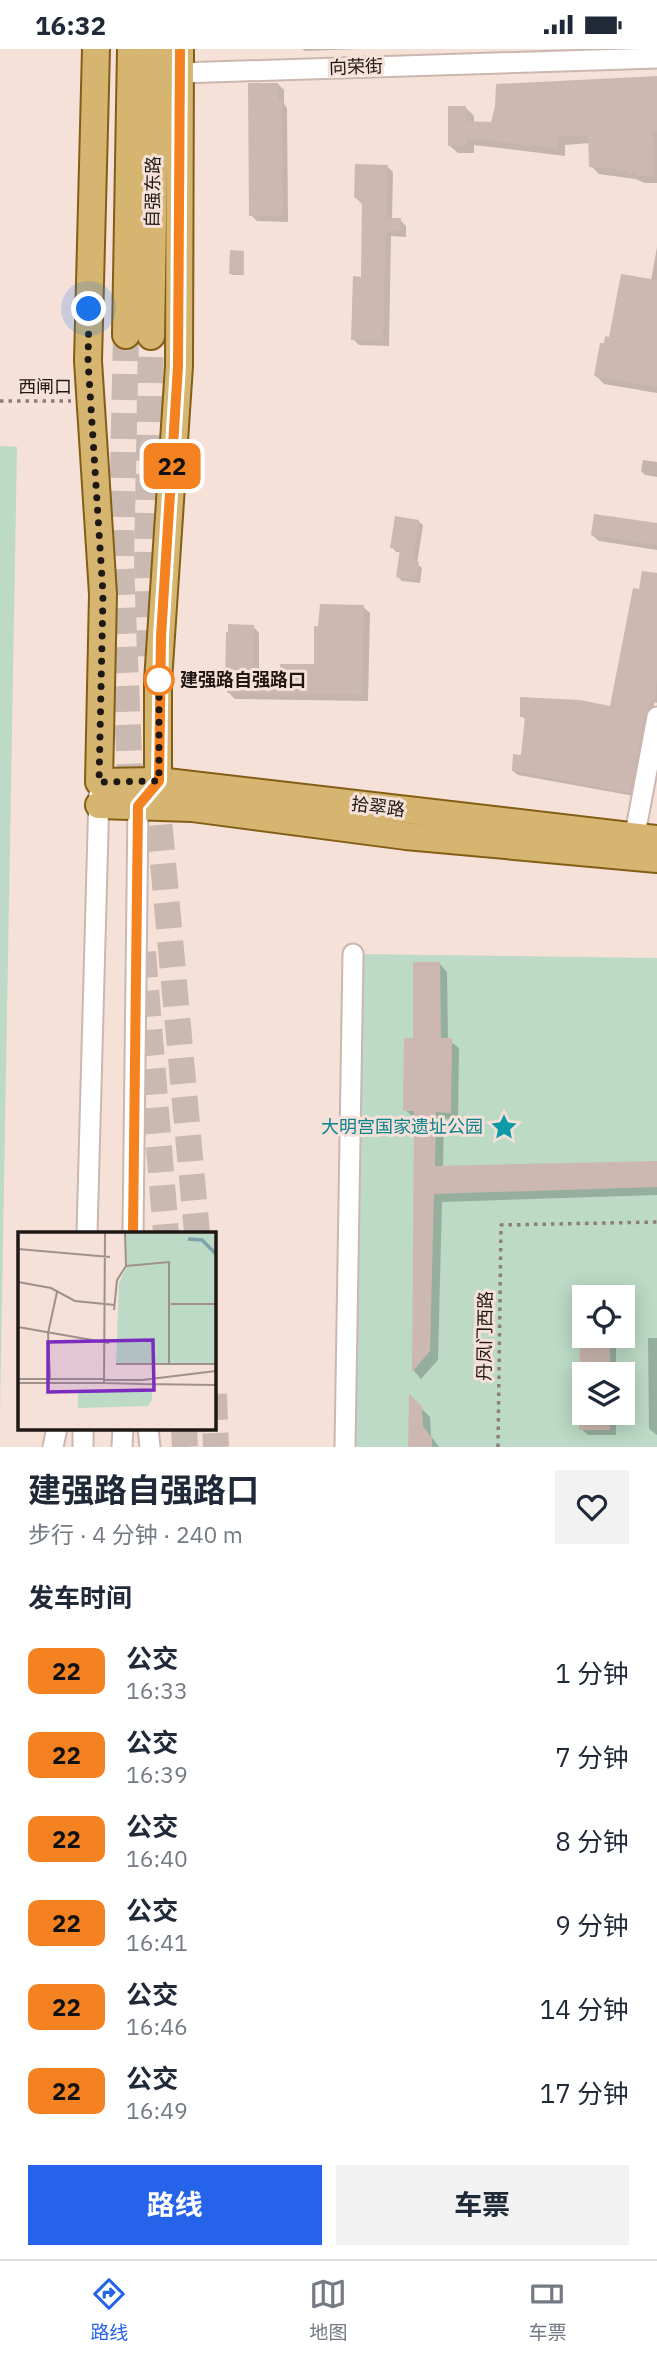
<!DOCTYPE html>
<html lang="zh">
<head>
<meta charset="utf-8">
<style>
	body { margin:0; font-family:"IBM Plex Sans","Noto Sans SC",sans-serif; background:#f2f2f3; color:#1f2937; height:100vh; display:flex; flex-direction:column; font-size:26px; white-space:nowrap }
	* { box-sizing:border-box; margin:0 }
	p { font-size:23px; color:#747a83 }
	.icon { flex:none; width:38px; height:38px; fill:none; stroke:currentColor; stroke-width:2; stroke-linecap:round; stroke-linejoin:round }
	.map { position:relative; height:1398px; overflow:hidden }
	.details { display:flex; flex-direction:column; background:#fff; flex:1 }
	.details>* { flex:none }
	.badge { padding:0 14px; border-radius:10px; font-size:24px; line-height:46px }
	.controls { position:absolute; left:572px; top:1236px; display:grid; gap:14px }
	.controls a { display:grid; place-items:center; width:63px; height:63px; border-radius:0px; background:#fff; box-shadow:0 4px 18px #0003; font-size:35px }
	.you { position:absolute; width:35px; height:35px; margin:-18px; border:5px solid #fff; border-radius:50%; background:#1a73e8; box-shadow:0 0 0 10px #1a73e833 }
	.map>.badge { position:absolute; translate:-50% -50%; box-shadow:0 0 0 4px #fff }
	h2 { padding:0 28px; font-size:26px; line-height:63px }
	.round { display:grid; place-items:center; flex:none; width:74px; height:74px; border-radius:0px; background:#f2f2f3 }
	.overview { display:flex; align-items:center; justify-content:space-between; height:119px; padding:0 28px }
	h1 { font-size:33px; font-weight:700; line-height:52px }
	.primary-button { display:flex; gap:14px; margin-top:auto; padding:14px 28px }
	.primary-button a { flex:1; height:80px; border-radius:0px; background:#2563eb; color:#fff; font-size:28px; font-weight:700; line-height:80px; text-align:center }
	.primary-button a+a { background:#f2f2f3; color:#1f2937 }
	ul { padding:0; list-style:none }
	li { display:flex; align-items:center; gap:21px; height:84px; padding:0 28px }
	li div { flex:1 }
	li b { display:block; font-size:26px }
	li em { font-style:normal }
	li .badge { min-width:77px; font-weight:700; text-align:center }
	.status { display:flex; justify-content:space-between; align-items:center; height:49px; padding:0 35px; background:#fff; direction:ltr }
	.status svg { height:19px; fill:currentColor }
	.tab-bar { display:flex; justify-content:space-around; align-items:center; height:98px; border-top:2px solid #e0e1e3; background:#fff; font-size:19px; color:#747a83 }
	.tab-bar a { display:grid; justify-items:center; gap:4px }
	.tab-bar .on { color:#2563eb }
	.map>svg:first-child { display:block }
	.green { fill:#bcdac6; fill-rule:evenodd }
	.shadow { fill:#0003 }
	.building { fill:#ccb8b0 }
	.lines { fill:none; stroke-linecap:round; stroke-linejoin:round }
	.major-tunnel { stroke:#cab9b1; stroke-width:26; stroke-dasharray:26 13; stroke-linecap:butt }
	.minor-casing { stroke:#cbb7af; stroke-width:23 }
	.major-casing { stroke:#845e14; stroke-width:30 }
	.path { stroke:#8c7e78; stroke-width:3.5; stroke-dasharray:3.5 5; stroke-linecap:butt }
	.minor { stroke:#fff; stroke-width:19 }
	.major { stroke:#d6b571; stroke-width:26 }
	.line-casing { stroke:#fff; stroke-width:16 }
	.line { stroke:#f58220; stroke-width:10 }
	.walk { stroke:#1f1815; stroke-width:7; stroke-dasharray:0 12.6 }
	.stop-dot { fill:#fff; stroke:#f58220; stroke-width:3.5 }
	.labels { text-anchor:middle; stroke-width:6; stroke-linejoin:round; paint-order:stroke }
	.street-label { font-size:18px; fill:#1f1815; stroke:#f5e1d8 }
	.stop-label { font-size:18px; font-weight:bold; fill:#1f1815; stroke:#f5e1d8; text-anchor:start }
	.culture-label { font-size:18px; fill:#0d838f; stroke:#f5e1d8; text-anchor:end }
	.inset-river { fill:none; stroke:#7ea4ab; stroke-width:3.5 }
	.inset-road { fill:none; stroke:#9f918a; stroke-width:2 }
	.view { fill:#7b2cbf; fill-opacity:0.15; stroke:#7b2cbf; stroke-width:3.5 }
	.inset-edge { fill:none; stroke:#1f1815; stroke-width:3.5 }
</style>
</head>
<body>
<div class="status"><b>16:32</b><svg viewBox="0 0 49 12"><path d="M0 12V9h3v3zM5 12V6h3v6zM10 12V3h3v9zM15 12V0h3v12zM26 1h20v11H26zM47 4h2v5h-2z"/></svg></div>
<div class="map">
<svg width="657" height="1398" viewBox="0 0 657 1398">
	<rect width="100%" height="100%" fill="#f5e1d8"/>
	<g class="green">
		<polygon points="0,397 17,398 0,1363"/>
		<path d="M353,905l304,4v489h-313zM584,1248h39v38h-39zM584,1325h39v38h-39z"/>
	</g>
	<g class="shadow">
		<polygon points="302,0 360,0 305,2"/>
		<polygon points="657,28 657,134 645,134 635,130 599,125 591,117 590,94 565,96 565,107 474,96 474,104 458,104 449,96 465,58 474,67 474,74 493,74"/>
		<polygon points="278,35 284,41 284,55 287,59 288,173 257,172 251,166"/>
		<polygon points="387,117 393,123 392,171 400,171 406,177 406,188 391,187 389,297 359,296 353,290 363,229 362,155 356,149"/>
		<polygon points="657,198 657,344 604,335 596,327 611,290 651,232"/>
		<polygon points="243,203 244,226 232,226 231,224"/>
		<polygon points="643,411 657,413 657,428 645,426 641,422"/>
		<polygon points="418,472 423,476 417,515 422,519 420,534 402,532 398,528 402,503 396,503 392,498"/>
		<polygon points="657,476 657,501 599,492 592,486"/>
		<polygon points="657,526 657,654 655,653 648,670 634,747 518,726 513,722 522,708 526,671 522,667 611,659 641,542"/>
		<polygon points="363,558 370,564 368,652 235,650 228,643 226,635 253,577 259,584 259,622 282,622 315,617"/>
		<polygon points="439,914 447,923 448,991 459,999 458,1071 444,1070 443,1119 657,1114 657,1146 442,1153 438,1311 421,1330 414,1322 416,1070 405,1061 415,991"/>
		<polygon points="581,1289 609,1289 616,1296 616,1325 584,1325 584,1363 616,1363 616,1386 588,1386 581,1380"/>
		<polygon points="648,1289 657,1289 657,1386 649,1380"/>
		<polygon points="411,1349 430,1368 431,1387 439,1398 410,1398"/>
	</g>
	<g class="building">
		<polygon points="657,27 657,83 653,84 655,126 635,127 635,124 628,125 628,122 616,123 616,120 589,118 588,86 557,88 558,100 467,89 467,97 448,97 448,57 466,57 466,72 491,73 495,57 496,35"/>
		<polygon points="248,34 278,34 278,51 282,51 283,167 249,167"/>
		<polygon points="355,115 388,116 387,169 401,169 400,182 386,182 383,292 351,291 353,227 361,228 362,149 354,149"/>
		<polygon points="230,201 244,202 243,225 229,225"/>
		<polygon points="621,225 657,231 657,338 594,327 600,294 604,294 605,287 609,288"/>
		<polygon points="594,465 657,474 657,496 591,486"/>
		<polygon points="395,467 419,471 413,512 419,513 416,531 396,528 400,500 390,499"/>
		<polygon points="642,522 657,524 657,629 655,651 651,650 645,666 630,744 512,722 513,705 521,706 525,668 520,668 520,648 580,651 610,657 633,539 639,540"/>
		<polygon points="320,555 364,556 362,646 227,644 227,635 225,635 226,583 228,583 228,575 254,576 253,620 280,620 280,615 314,615 314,577 318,577"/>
		<polygon points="413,913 440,913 441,989 452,989 451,1064 436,1063 435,1117 657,1112 657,1138 434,1145 430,1302 412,1323 414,1062 403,1062 404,989 413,989"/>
		<polygon points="580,1287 610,1287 610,1325 579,1325"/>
		<polygon points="409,1345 422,1357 423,1377 432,1389 432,1398 408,1398"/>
		<rect x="579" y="1363" width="31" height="18"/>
	</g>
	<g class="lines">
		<g class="major-tunnel">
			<polyline points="126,286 121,514 131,753"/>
			<polyline points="150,607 147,516 151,287"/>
			<polyline points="156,737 197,1184"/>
			<polyline points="143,903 166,1184"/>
			<polyline points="214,1345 216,1398"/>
			<polyline points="184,1379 185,1398"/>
		</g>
		<defs>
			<g id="minor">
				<polyline points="180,24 657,9"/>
				<polyline points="632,801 657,668"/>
				<polyline points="87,1184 99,745"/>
				<polyline points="133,1184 138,757 144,749"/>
				<polyline points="148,1379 150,1398"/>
				<polyline points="53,1398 57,1379"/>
				<polyline points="83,1398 83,1379"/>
				<polyline points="122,1398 123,1379"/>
				<polyline points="345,1398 353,905"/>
			</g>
			<g id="major">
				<polyline points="96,0 88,312 103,545 99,733 158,732 657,790"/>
				<polyline points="126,286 131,0"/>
				<polyline points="151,287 156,0"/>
				<polyline points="158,732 158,632 179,317 180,0"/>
				<polyline points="99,756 192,759 406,787 657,810"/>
			</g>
		</defs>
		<use href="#minor" class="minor-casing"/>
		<use href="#major" class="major-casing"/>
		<g class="path">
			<polyline points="0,352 71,352"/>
			<polyline points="498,1398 501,1176 657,1173"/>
		</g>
		<use href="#minor" class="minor"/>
		<use href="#major" class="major"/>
	</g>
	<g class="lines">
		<defs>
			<polyline id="line" points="133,1184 138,757 159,732 161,588 178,317 180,0"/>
		</defs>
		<use href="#line" class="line-casing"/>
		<use href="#line" class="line"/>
		<polyline class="walk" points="89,260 88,312 103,545 99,733 159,732 159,631"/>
	</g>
	<defs>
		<symbol id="sight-bare" viewBox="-9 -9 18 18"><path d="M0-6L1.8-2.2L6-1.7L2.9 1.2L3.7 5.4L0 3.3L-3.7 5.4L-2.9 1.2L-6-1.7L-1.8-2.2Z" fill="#0f9aa8" stroke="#f5e1d8" stroke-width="2.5" paint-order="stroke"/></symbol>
	</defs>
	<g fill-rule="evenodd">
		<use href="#sight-bare" x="485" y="1059" width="38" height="38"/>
	</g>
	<circle class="stop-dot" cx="159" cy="631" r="14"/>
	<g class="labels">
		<g class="street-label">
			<text transform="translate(356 18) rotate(-2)" y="6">向荣街</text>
			<text transform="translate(153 143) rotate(-89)" y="6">自强东路</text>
			<text x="45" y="344">西闸口</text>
			<text transform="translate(378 758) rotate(7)" y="6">拾翠路</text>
			<text transform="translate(485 1287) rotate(-89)" y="6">丹凤门西路</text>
		</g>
		<g class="stop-label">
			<text x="180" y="637">建强路自强路口</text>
		</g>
		<g class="culture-label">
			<text x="483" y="1084">大明宫国家遗址公园</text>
		</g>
	</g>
	<g transform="translate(18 1183)">
		<rect width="198" height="198" fill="#f5e1d8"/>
		<path d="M107,0h91v132h-100l3,-81 8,-17zM60,158h74v10l-4,6 -70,2z" fill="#bcdac6"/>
		<path class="inset-river" d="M170,7l14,1 14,14"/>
		<path class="inset-road" d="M0,17l92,8M108,34l43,-4v102M0,50l33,6 24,13 40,4M153,72h45M96,78l3,-30 9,-14 -1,-34M0,95l91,16M98,132h100M32,146l-2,-45 9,-41M0,147h85M87,148h38M124,148l74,-9M0,151h86l1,-151M86,151l39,1M125,152l73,1"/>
		<path class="view" d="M135,108l1,50 -106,2v-50z"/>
		<rect width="198" height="198" class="inset-edge"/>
	</g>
</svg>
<div class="controls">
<a><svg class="icon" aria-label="locate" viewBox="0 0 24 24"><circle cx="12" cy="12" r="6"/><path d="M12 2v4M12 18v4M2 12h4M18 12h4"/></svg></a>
<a><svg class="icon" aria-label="layers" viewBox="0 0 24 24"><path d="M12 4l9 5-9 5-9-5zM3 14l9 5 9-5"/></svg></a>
</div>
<div class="you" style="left:89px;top:260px"></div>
<b class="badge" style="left:172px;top:417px;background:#f58220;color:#111">22</b>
</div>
<section class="details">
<div class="overview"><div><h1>建强路自强路口</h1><p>步行 · 4 分钟 · 240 m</p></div><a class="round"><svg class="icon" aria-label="heart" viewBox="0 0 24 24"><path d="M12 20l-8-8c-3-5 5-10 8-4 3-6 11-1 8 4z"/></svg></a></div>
<h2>发车时间</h2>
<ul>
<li><span class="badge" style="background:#f58220;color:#111">22</span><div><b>公交</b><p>16:33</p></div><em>1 分钟</em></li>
<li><span class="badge" style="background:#f58220;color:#111">22</span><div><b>公交</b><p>16:39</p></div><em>7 分钟</em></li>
<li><span class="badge" style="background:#f58220;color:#111">22</span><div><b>公交</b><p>16:40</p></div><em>8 分钟</em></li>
<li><span class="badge" style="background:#f58220;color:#111">22</span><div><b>公交</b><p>16:41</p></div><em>9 分钟</em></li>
<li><span class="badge" style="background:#f58220;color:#111">22</span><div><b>公交</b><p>16:46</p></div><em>14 分钟</em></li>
<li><span class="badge" style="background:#f58220;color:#111">22</span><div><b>公交</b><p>16:49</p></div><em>17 分钟</em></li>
</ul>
<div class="primary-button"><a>路线</a><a>车票</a></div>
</section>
<nav class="tab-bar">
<a class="on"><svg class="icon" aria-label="directions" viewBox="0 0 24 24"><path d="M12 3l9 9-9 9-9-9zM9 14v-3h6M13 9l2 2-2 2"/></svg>路线</a>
<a><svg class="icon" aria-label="map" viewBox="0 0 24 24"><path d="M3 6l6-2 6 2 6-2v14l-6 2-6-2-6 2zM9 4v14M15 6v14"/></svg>地图</a>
<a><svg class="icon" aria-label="tickets" viewBox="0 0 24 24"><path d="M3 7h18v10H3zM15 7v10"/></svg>车票</a>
</nav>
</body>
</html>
